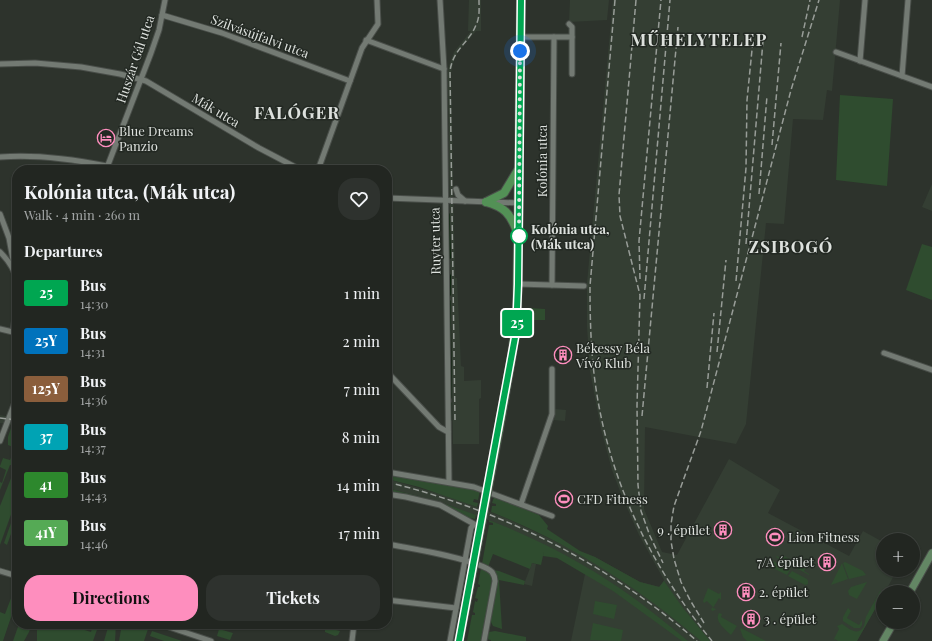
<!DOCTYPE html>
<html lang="en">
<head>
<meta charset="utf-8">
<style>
	body { margin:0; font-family:"Playfair Display",serif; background:#2e322e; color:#f1f3f6; height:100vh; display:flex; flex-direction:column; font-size:15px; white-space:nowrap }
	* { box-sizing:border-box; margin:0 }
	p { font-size:13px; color:#a2a5a5 }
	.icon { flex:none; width:22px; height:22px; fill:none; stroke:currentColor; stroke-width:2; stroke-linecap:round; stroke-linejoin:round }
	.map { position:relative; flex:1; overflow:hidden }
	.panel { position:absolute; left:12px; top:165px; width:380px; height:464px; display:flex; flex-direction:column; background:#222621; border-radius:16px; box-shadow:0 1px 3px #0004,0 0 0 1px #3f433f }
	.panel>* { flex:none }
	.badge { padding:0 8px; border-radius:3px; font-size:14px; line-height:26px }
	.tools { position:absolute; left:876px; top:533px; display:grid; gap:8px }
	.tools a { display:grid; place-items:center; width:44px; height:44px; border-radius:50%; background:#222621; box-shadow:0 1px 3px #0004,0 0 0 1px #3f433f; font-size:20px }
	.you { position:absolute; width:20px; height:20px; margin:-10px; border:3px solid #fff; border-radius:50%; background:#1a73e8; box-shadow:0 0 0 6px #1a73e833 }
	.map>.badge { position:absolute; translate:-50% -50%; box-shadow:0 0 0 2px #fff }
	h2 { padding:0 12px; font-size:15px; line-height:36px }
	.round { display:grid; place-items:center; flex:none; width:42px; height:42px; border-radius:16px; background:#2e322e }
	.overview { display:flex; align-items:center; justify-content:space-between; height:68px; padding:0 12px }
	h1 { font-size:19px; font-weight:700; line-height:30px }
	.primary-button { display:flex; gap:8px; margin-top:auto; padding:8px 12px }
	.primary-button a { flex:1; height:46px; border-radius:16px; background:#fe8ebe; color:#111; font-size:16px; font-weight:700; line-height:46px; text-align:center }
	.primary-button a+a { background:#2e322e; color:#f1f3f6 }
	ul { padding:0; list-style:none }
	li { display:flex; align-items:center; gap:12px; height:48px; padding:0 12px }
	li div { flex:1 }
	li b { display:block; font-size:15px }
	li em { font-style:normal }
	li .badge { min-width:44px; font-weight:700; text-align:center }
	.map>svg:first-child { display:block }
	.built { fill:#343e33 }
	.green { fill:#2f4c2f }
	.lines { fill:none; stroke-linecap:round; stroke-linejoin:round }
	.stream { stroke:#021c03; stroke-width:1.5 }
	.street-casing { stroke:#494e49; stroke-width:7 }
	.secondary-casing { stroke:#494e49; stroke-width:9 }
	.primary-casing { stroke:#494e49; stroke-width:10 }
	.street { stroke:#737a73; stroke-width:5 }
	.secondary { stroke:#638664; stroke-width:7 }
	.primary { stroke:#539156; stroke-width:8 }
	.rail { stroke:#989d98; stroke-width:1.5; stroke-dasharray:6 3; stroke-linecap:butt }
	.primary-bridge-casing { stroke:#494e49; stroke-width:10; stroke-linecap:butt }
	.primary-bridge { stroke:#539156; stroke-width:8 }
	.line-casing { stroke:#fff; stroke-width:9 }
	.line { stroke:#00a651; stroke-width:6 }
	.walk { stroke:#dde1dd; stroke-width:4; stroke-dasharray:0 7.2 }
	.stop-dot { fill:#fff; stroke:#00a651; stroke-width:2 }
	.labels { text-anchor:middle; stroke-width:3; stroke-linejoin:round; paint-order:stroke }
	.street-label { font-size:13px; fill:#dde1dd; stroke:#232923 }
	.poi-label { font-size:13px; fill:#dde1dd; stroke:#232923; text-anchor:start }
	.stop-label { font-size:13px; font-weight:bold; fill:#dde1dd; stroke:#232923; text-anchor:start }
	.district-label { font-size:17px; font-weight:bold; letter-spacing:1px; fill:#dde1dd; stroke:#232923 }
</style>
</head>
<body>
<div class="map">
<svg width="932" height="641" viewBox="0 0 932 641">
	<rect width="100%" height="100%" fill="#2d332c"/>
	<g class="built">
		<polygon points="469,0 481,0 481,31 476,31 458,52 453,63 451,73 455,278 457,278 461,366 464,367 464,381 481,380 481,398 479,399 479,444 453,444 448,73 449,66 454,52 471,31 468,31"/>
		<polygon points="570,0 609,0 607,20 569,22"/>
		<polygon points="613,0 840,0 832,91 827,90 823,120 793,119 784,224 766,223 746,424 736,444 645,427 644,509 662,552 677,555 729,459 780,490 768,513 849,556 863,531 883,542 883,570 897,570 885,592 883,592 883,595 857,641 571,641 585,574 588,569 546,546 498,524 440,502 387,488 387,479 447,496 506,518 561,544 595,557 640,582 660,587 664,580 639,535 621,494 612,470 601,429 590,371 587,327 587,283"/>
		<polygon points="932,184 932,211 922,207"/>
		<polygon points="387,400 390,458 389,468 387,467"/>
		<polygon points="555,409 566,410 565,421 554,420"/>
		<polygon points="0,415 17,418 17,426 0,423"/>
		<polygon points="532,563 536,564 532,586 524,584"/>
	</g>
	<g class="green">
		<polygon points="840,95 893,99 887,186 836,180"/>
		<polygon points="922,244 932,247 932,300 906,290"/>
		<polygon points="528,308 545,309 545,320 528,320"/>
		<polygon points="12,425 17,426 17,444 16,450 17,451 17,460 13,465 10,465 0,490 0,482 2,483 6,470 0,467 0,466 3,458 10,460 15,448 8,445 8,437"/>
		<polygon points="17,463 17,498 0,545 0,506"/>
		<polygon points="387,474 471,488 480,491 478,500 474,499 473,502 478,503 477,507 419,487 387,479"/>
		<polygon points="387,488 440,502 476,515 475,519 471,518 470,520 440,503 387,493"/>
		<path d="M494,497l45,18 9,11 -1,3 33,22 15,6 45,25 19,5 5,-6 19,27 27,33h-9c-63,-54 -133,-99 -210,-129l1,-6h4v-2l-4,-1z"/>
		<polygon points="17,506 17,517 7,545 4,543"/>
		<path d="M489,520c46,18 91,41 132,69 23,16 45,34 67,52h-6l-69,-50 -56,-33 -14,-2 1,-5 -3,14 -9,-2 -2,6 -37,-15 -5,13 -6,-3 7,-39h4v-2l-4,-1z"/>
		<polygon points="777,556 782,559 784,556 806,568 804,571 809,574 809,575 791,565 792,563 790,565 776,557"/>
		<polygon points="771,561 773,561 790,570 787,575 771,567 769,564"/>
		<polygon points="845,562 863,571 866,575 849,579 843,563"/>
		<polygon points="842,563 848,579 831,585"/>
		<polygon points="481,568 490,573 492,580 482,641 467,641 472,615 475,615 475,613 473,612 475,601 477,602 478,599 475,598 478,587 480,587 480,585 478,584"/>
		<polygon points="493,570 499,571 525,581 524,585 499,580 502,629 493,626 490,620 497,582"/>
		<polygon points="792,571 807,579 808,581 808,584 805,585 788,576"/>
		<polygon points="867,582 857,599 849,595 848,591 851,587"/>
		<polygon points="16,585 17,599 3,641 0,641 0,612 5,614"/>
		<polygon points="708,588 719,594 721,592 721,600 719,598 713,608 716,609 715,610 712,611 711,609 713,607 707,601 704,603 703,601"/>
		<path d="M880,591l3,2v2l-26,46h-19l-3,-2 -2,2 6,-12 -2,-3 5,-2c5,3 11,9 17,7 7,-3 5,-9 7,-14 4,-9 10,-17 14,-26z"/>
		<polygon points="595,601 617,605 614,619 593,614"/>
		<polygon points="848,608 851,611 847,618 859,625 862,620 862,625 860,628 854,628 843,621 843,617"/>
		<path d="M719,613l3,1 -1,3 16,9 -6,9c-6,-6 -17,-14 -12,-22z"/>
		<polygon points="593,623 623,630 621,641 590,640"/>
		<polygon points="19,624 32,624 29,632 24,641 13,641"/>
		<polygon points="37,624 66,624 91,632 93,624 99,624 93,641 37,641"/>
		<polygon points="109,624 116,624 115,641 104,641"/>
		<polygon points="122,624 132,624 148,629 144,641 119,641"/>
		<polygon points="330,624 337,624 336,630 340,631 338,635 335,636 325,632 325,627 329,628"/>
		<polygon points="741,628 766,641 747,641 743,637 740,629"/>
		<polygon points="219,629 233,633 230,640 217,636"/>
		<polygon points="152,631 182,641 164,641 150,636"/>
		<polygon points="495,631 526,637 526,641 491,641 491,640 486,639 489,632"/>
	</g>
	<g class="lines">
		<g class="stream">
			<polyline points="24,159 38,159"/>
			<polyline points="449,214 450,258"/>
			<polyline points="450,275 450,295"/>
			<polyline points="450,301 451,398"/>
			<polyline points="451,403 451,420"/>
		</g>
		<defs>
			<g id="street">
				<polyline points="440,0 444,69 449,482"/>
				<polyline points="162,15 222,33 350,81"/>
				<polyline points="569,24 572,27 572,74"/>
				<polyline points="521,37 572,37"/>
				<polyline points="366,40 444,69"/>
				<polyline points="836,52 932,87"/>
				<polyline points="860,61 865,0"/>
				<polyline points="0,64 35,63 81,67 120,74 146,81 259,148 301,170"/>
				<polyline points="902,76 908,0"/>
				<path d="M0,157c36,-3 72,2 107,9"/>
				<polyline points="106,170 151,53 159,30 165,0"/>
				<polyline points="318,170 362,48 378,24 377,0"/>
				<polyline points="456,189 458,195 465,201"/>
				<polyline points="387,198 519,203"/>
				<polyline points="0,214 9,238 16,276"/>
				<path d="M0,252c8,8 15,18 17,29"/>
				<polyline points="518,284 584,286"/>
				<polyline points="552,285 554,37"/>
				<polyline points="0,329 17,333"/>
				<polyline points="13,332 17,303"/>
				<polyline points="884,353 932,370"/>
				<polyline points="387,372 439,427 448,432"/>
				<polyline points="0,441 17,397"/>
				<polyline points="387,472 474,487 552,516"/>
				<polyline points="387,494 406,497 440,505 474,524 471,528 450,641"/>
				<polyline points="521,504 552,414 552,369"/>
				<path d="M387,544c21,4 92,15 105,28 2,3 3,5 3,9l-11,60"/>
				<polyline points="0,571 17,576"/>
				<polyline points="387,600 456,608"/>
				<polyline points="160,624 211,641"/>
				<polyline points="352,641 354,624"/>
			</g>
			<g id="secondary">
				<polyline points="910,592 932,553"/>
				<polyline points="883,641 894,622"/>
			</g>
			<g id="primary">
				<polyline points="486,202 504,193 518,170"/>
				<path d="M486,202c18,5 24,11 31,29"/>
				<polyline points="499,429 512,355 517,315 521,0"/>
				<polyline points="459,641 467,600"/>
			</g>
		</defs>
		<use href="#street" class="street-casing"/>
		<use href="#secondary" class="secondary-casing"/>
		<use href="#primary" class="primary-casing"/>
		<use href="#street" class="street"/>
		<use href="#secondary" class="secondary"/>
		<use href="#primary" class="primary"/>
		<g class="rail">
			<path d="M615,0l-25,286c0,36 1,73 7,109 15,92 56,174 115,246"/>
			<polyline points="636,0 619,195 620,216 640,295 637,406 638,485 641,511 650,536 663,563"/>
			<polyline points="802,37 810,0"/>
			<polyline points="772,145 781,43"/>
			<polyline points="759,194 767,96"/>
			<polyline points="746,244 763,41"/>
			<polyline points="640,279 639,241 661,0"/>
			<polyline points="736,281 746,168 747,100 753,40"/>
			<polyline points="644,299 670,0"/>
			<polyline points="717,352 726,260"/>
			<polyline points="707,388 714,313"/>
			<polyline points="642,416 678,27"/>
			<polyline points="0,418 17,420"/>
			<path d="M455,420l-5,-349c3,-22 19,-28 26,-46 4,-8 3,-16 3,-25"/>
			<path d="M387,482c115,28 220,81 310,159"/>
			<polyline points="704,623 690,600 681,582 674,559 671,541 671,524 674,506 701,431 791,90 819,0"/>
		</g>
		<defs>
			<polyline id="primary-bridge" points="467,600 499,429"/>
		</defs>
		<use href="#primary-bridge" class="primary-bridge-casing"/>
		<use href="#primary-bridge" class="primary-bridge"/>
	</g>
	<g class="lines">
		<defs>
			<polyline id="line" points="459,641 516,332 518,284 521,0"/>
		</defs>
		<use href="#line" class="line-casing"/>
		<use href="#line" class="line"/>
		<polyline class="walk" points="519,236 520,51"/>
	</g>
	<defs>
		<symbol id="hotel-ring" viewBox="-11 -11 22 22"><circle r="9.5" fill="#232923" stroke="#fe8ebe" stroke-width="1.5"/><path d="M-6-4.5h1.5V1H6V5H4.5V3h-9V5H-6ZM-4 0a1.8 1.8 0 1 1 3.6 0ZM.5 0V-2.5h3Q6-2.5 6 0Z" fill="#fe8ebe"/></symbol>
		<symbol id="building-ring" viewBox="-11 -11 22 22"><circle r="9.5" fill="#232923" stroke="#fe8ebe" stroke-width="1.5"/><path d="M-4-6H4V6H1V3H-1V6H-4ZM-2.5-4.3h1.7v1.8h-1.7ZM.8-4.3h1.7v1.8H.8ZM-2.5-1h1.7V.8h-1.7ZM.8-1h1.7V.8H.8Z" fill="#fe8ebe"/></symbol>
		<symbol id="stadium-ring" viewBox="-11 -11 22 22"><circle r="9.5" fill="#232923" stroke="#fe8ebe" stroke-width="1.5"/><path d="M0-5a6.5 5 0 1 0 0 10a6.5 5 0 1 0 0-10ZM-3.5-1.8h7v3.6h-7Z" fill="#fe8ebe"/></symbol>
	</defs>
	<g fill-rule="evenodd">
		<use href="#hotel-ring" x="96" y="128" width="20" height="20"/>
		<use href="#building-ring" x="553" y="345" width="20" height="20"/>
		<use href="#stadium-ring" x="554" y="489" width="20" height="20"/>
		<use href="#building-ring" x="713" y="520" width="20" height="20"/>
		<use href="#stadium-ring" x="765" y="527" width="20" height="20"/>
		<use href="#building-ring" x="817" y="552" width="20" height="20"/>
		<use href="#building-ring" x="736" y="582" width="20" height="20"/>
		<use href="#building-ring" x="741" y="609" width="20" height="20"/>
	</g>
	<circle class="stop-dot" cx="519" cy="236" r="8"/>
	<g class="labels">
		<g class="street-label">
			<text transform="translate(260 36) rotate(20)" y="5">Szilvásújfalvi utca</text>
			<text transform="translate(135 59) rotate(-71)" y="5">Huszár Gál utca</text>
			<text transform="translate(216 110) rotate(31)" y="5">Mák utca</text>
			<text transform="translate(542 161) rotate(-90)" y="5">Kolónia utca</text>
			<text transform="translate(435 241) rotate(-91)" y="5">Ruyter utca</text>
		</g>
		<g class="poi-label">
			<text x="119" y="136">Blue Dreams<tspan x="119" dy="15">Panzio</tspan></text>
			<text x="576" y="353">Békessy Béla<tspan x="576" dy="15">Vívó Klub</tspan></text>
			<text x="577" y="504">CFD Fitness</text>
			<text x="710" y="535" text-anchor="end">9 . épület</text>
			<text x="788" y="542">Lion Fitness</text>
			<text x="814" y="567" text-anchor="end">7/A épület</text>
			<text x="759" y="597">2. épület</text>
			<text x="764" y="624">3 . épület</text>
		</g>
		<g class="stop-label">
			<text x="531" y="234">Kolónia utca,<tspan x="531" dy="15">(Mák utca)</tspan></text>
		</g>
		<g class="district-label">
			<text x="699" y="46">MŰHELYTELEP</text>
			<text x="297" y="119">FALÓGER</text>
			<text x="791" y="253">ZSIBOGÓ</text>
		</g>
	</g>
</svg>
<div class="tools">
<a>+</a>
<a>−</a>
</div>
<div class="you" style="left:520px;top:51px"></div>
<b class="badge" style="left:517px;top:323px;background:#00a651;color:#fff">25</b>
<section class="panel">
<div class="overview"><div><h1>Kolónia utca, (Mák utca)</h1><p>Walk · 4 min · 260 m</p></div><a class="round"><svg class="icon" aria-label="heart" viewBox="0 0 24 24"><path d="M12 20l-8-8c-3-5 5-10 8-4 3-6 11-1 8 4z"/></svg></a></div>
<h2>Departures</h2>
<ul>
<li><span class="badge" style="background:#00a651;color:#fff">25</span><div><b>Bus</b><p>14:30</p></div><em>1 min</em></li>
<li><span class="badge" style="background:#0072bc;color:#fff">25Y</span><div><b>Bus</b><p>14:31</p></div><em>2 min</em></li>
<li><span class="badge" style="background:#8b5e3c;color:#fff">125Y</span><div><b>Bus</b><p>14:36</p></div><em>7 min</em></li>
<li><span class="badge" style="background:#00a3b4;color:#fff">37</span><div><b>Bus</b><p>14:37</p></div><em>8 min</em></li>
<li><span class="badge" style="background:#2d882d;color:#fff">41</span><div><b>Bus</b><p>14:43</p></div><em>14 min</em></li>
<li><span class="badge" style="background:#5a5;color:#fff">41Y</span><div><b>Bus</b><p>14:46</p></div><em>17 min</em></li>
</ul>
<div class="primary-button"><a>Directions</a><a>Tickets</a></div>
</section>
</div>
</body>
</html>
